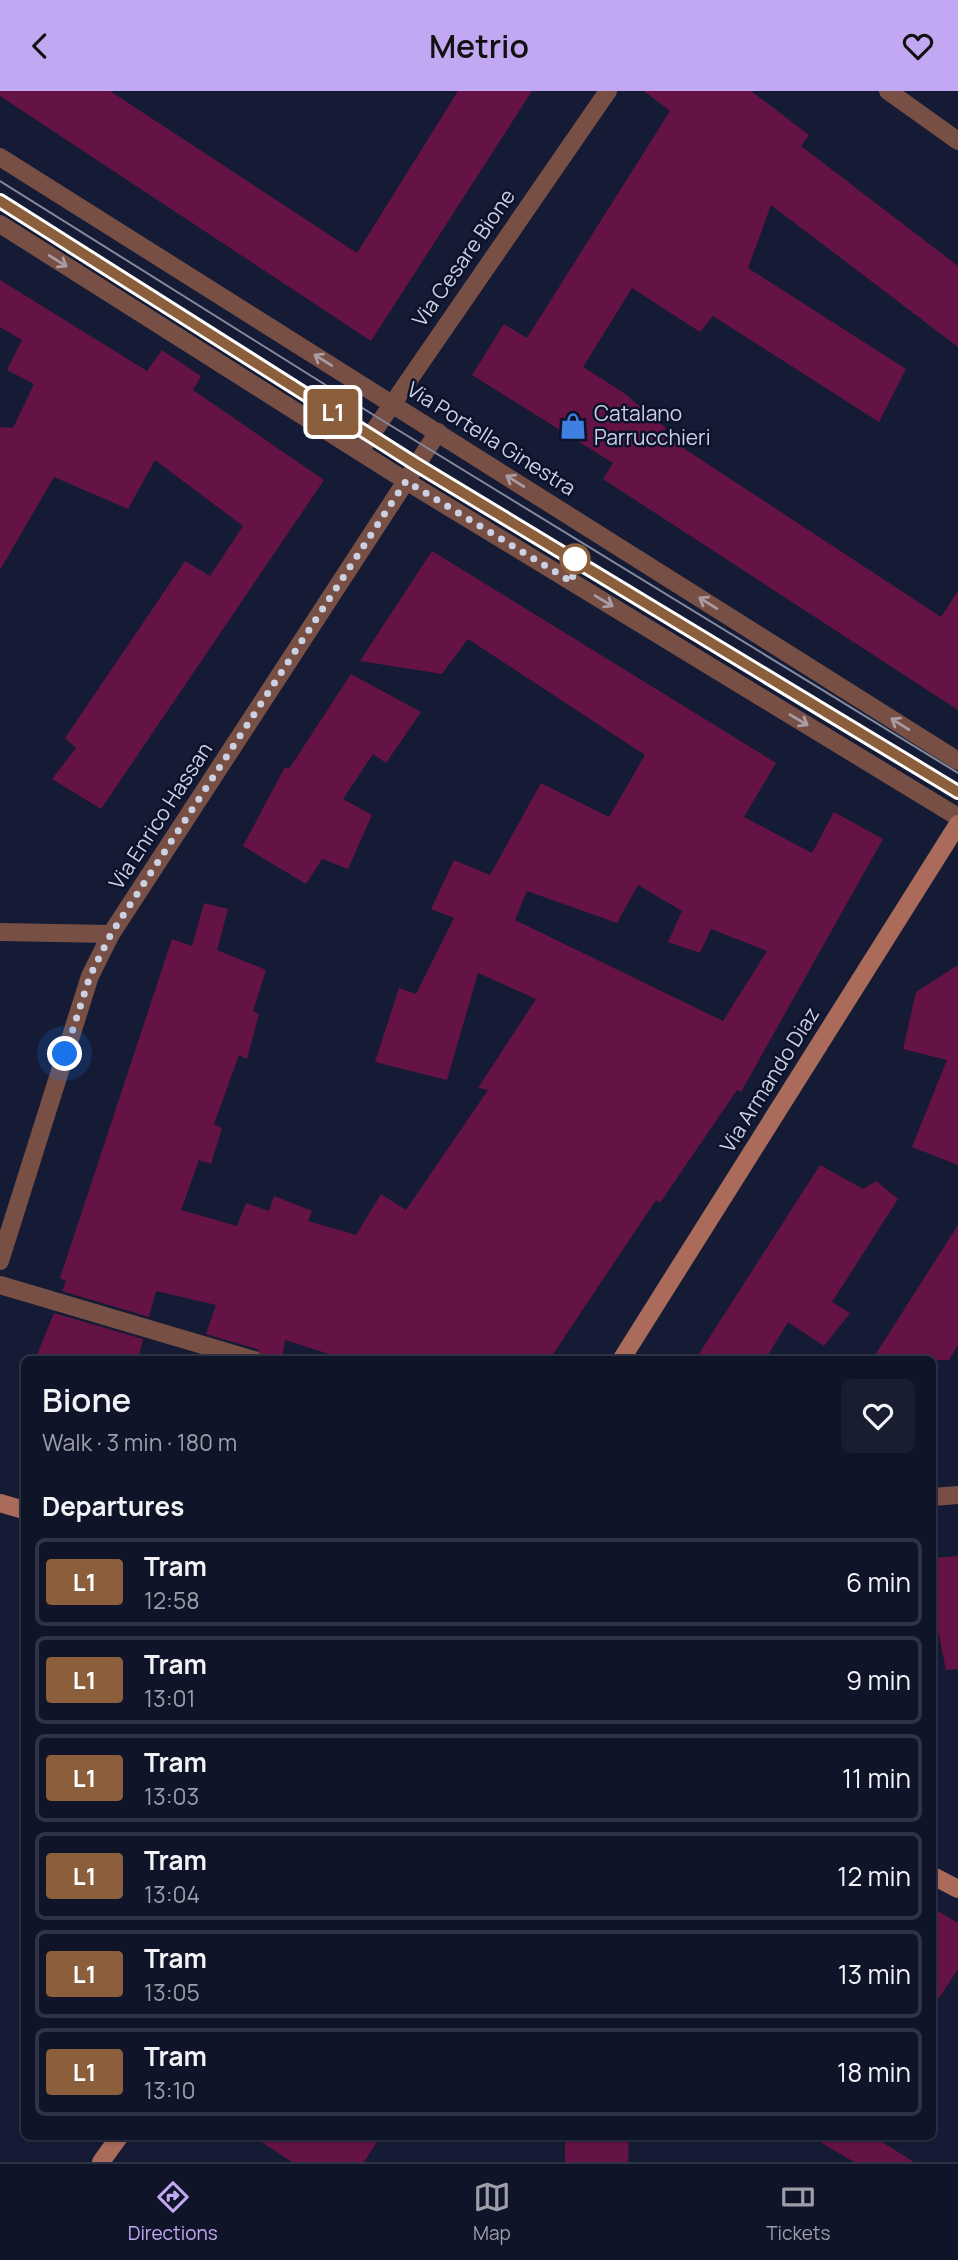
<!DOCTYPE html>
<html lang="en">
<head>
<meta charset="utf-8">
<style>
	body { margin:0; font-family:Manrope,sans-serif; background:#191d30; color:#f1f3f6; height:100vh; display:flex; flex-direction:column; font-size:26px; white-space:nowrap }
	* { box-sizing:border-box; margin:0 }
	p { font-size:23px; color:#9c9ea8 }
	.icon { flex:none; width:38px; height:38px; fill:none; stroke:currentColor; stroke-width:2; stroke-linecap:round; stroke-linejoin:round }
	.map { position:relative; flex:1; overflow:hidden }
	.details { position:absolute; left:21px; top:1265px; width:915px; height:784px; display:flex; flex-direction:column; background:#101428; border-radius:10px; box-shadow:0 2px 5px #0004,0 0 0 2px #303345 }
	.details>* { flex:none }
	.badge { padding:0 14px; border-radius:5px; font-size:24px; line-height:46px }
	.you { position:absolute; width:35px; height:35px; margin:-18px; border:5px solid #fff; border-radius:50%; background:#1a73e8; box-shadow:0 0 0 10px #1a73e833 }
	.map>.badge { position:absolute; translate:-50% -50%; box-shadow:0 0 0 4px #fff }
	h2 { padding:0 21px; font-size:26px; line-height:63px }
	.round { display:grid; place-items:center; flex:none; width:74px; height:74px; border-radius:10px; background:#191d30 }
	.summary { display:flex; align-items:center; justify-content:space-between; height:119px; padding:0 21px }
	h1 { font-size:33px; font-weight:600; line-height:52px }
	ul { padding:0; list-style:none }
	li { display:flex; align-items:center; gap:21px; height:88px; margin:0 14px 10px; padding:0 7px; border:4px solid #303345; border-radius:10px }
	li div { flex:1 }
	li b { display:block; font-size:26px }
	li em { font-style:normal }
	li .badge { min-width:77px; font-weight:700; text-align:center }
	header { display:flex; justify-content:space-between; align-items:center; height:91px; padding:0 21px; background:#c2a8f2; color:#111; font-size:32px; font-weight:600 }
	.tab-bar { display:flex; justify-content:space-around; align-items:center; height:98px; border-top:2px solid #303345; background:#101428; font-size:19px; color:#9c9ea8 }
	.tab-bar a { display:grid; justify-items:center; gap:4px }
	.tab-bar .selected { color:#c2a8f2 }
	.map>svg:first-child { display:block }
	.building { fill:#651344; fill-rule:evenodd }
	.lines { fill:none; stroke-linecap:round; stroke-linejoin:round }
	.street { stroke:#774f45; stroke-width:18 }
	.secondary { stroke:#aa6b5a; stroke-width:18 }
	.tram { stroke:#848a9e; stroke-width:2 }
	.oneway { stroke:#a99da3 }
	.line-casing { stroke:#fff; stroke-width:16 }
	.line { stroke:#8b5e3c; stroke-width:10 }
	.walk { stroke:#cbd1e2; stroke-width:7; stroke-dasharray:0 12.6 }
	.stop-dot { fill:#fff; stroke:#8b5e3c; stroke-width:3.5 }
	.labels { text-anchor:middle; stroke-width:5; stroke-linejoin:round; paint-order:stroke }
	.street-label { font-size:21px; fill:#cbd1e2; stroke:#0c122a }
	.poi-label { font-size:21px; fill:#cbd1e2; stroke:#0c122a; text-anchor:start }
</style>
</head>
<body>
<header><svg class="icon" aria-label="back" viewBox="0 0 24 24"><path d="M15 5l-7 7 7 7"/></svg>Metrio<svg class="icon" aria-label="heart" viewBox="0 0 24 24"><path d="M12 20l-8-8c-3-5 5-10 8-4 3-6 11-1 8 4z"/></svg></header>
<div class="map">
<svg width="958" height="2071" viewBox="0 0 958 2071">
	<rect width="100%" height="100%" fill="#151b35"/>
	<g class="building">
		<polygon points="0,0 110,0 357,162 458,0 532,0 371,250 0,5"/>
		<polygon points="644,0 751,0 809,44 801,55 958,175 958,256 771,114 748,177 906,278 879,331 713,225 700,241 632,197 583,276 624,302 666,337 662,343 941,526 958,500 958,619 603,388 613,372 472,284 504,233 527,247 670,20"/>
		<polygon points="0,189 147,280 162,259 201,285 193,299 324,389 101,718 52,688 76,657 65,647 185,470 210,485 243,435 155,369 128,418 54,386 0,479 0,336 13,337 34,293 7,279 22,249 0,236"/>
		<path d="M432,460l344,212 -32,54 68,36 22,-41 49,27 -142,253 -4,-2 -77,113 -4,-3 -107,160h-201l-63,-20 -3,20h-17l-8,-11 -51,-15 10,-29 -60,-14 -7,26 -87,-26 4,-10 -6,-3 112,-339 20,7 12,-43 24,6 -11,41 49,20 -13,41 6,3 -12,45 -8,-4 -25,69 8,4 -11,36 -12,-4 -18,50 56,16 9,-23 23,8 5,-15 38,15 -4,10 48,14 25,-41 25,16 82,-120 -10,-2 58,-89 -58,-26 -31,107 -72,-18 24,-74 17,6 38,-76 -23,-9 23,-49 36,15 51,-92 68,34 36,-62 -177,-116 -26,35 -82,-13zM638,794l44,26 -14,31 32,11 11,-24 56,22 -44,70 -208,-101 12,-29 90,32z"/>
		<polygon points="351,583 421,621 386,672 373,663 343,708 372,724 348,778 322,768 306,793 243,755 285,676 289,678"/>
		<polygon points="958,874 958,1074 912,1056 947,969 903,958 916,901"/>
		<polygon points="820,1074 863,1098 876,1090 898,1108 832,1211 850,1222 824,1255 788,1231 765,1269 695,1269"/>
		<polygon points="958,1134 958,1254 949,1269 872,1269"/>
		<polygon points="54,1222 143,1248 138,1269 35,1269"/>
		<polygon points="958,1465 958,1578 946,1579 933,1515 933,1467"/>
		<polygon points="933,1817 958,1832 958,1878 933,1916"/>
		<polygon points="254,2046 380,2046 364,2071 292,2071"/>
		<polygon points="565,2046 629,2046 628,2071 565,2071"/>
		<polygon points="811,2046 874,2046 914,2071 854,2071"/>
	</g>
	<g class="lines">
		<g class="street">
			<polyline points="888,0 958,50"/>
			<polyline points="0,66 958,670"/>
			<polyline points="0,133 406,390 958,726"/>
			<polyline points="360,360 608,0"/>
			<polyline points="0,841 111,843"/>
			<polyline points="0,1170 90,885 111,843 438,341"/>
			<polyline points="0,1194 254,1269"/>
			<polyline points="933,1406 958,1404"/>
		</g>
		<g class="secondary">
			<polyline points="621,1269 958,733"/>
			<polyline points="0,1412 24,1419"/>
			<polyline points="933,1785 958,1798"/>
			<polyline points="101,2071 119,2046"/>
		</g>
		<g class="tram">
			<polyline points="0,90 380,328 958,682"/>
			<polyline points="0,110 417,374 958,701"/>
		</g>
	</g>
	<defs><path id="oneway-shaft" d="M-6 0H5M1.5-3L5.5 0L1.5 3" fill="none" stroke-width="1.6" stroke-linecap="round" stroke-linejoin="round" transform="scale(1.75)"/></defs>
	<g class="oneway">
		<use href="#oneway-shaft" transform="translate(58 170) rotate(32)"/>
		<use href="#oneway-shaft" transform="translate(323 269) rotate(-148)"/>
		<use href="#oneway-shaft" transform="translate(515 390) rotate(-148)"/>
		<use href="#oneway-shaft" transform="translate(604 510) rotate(31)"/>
		<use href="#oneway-shaft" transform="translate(708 512) rotate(-148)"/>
		<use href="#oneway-shaft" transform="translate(799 629) rotate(31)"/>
		<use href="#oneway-shaft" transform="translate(900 633) rotate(-148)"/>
	</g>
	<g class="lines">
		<defs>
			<polyline id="line" points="0,110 417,374 958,701"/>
		</defs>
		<use href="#line" class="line-casing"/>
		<use href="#line" class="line"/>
		<polyline class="walk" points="65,963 90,885 111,843 406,390 572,491 575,468"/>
	</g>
	<defs>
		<symbol id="shop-bare" viewBox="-9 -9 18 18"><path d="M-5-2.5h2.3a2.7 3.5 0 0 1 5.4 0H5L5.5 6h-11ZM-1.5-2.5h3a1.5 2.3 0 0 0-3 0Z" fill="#3f7fe0" stroke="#0c122a" stroke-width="2.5" paint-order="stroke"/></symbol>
	</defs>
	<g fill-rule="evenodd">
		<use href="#shop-bare" x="554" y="316" width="38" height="38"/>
	</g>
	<circle class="stop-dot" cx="575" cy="468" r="14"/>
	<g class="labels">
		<g class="street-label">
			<text transform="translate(464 167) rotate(-55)" y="7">Via Cesare Bione</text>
			<text transform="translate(491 348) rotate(32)" y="7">Via Portella Ginestra</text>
			<text transform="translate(161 725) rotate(-57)" y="7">Via Enrico Hassan</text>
			<text transform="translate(770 989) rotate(-58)" y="7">Via Armando Diaz</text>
		</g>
		<g class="poi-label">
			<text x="594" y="330">Catalano<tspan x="594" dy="24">Parrucchieri</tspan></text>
		</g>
	</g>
</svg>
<div class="you" style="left:65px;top:963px"></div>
<b class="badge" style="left:333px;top:321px;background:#8b5e3c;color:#fff">L1</b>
<section class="details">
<div class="summary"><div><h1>Bione</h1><p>Walk · 3 min · 180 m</p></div><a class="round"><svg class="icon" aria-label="heart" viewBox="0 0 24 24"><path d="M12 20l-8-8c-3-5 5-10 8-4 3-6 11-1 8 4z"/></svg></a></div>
<h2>Departures</h2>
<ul>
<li><span class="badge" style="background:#8b5e3c;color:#fff">L1</span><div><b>Tram</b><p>12:58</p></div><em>6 min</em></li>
<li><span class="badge" style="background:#8b5e3c;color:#fff">L1</span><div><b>Tram</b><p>13:01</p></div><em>9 min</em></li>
<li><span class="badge" style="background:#8b5e3c;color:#fff">L1</span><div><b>Tram</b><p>13:03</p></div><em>11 min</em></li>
<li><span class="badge" style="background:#8b5e3c;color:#fff">L1</span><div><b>Tram</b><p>13:04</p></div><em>12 min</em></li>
<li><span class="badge" style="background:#8b5e3c;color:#fff">L1</span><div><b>Tram</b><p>13:05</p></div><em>13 min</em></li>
<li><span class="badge" style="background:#8b5e3c;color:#fff">L1</span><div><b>Tram</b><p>13:10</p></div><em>18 min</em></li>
</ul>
</section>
</div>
<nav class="tab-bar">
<a class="selected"><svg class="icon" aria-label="directions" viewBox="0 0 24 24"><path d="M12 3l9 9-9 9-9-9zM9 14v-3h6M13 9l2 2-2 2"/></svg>Directions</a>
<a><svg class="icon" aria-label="map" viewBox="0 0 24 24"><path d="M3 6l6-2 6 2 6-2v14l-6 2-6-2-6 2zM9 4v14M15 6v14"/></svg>Map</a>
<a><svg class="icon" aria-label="tickets" viewBox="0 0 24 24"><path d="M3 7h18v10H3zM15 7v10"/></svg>Tickets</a>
</nav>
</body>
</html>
